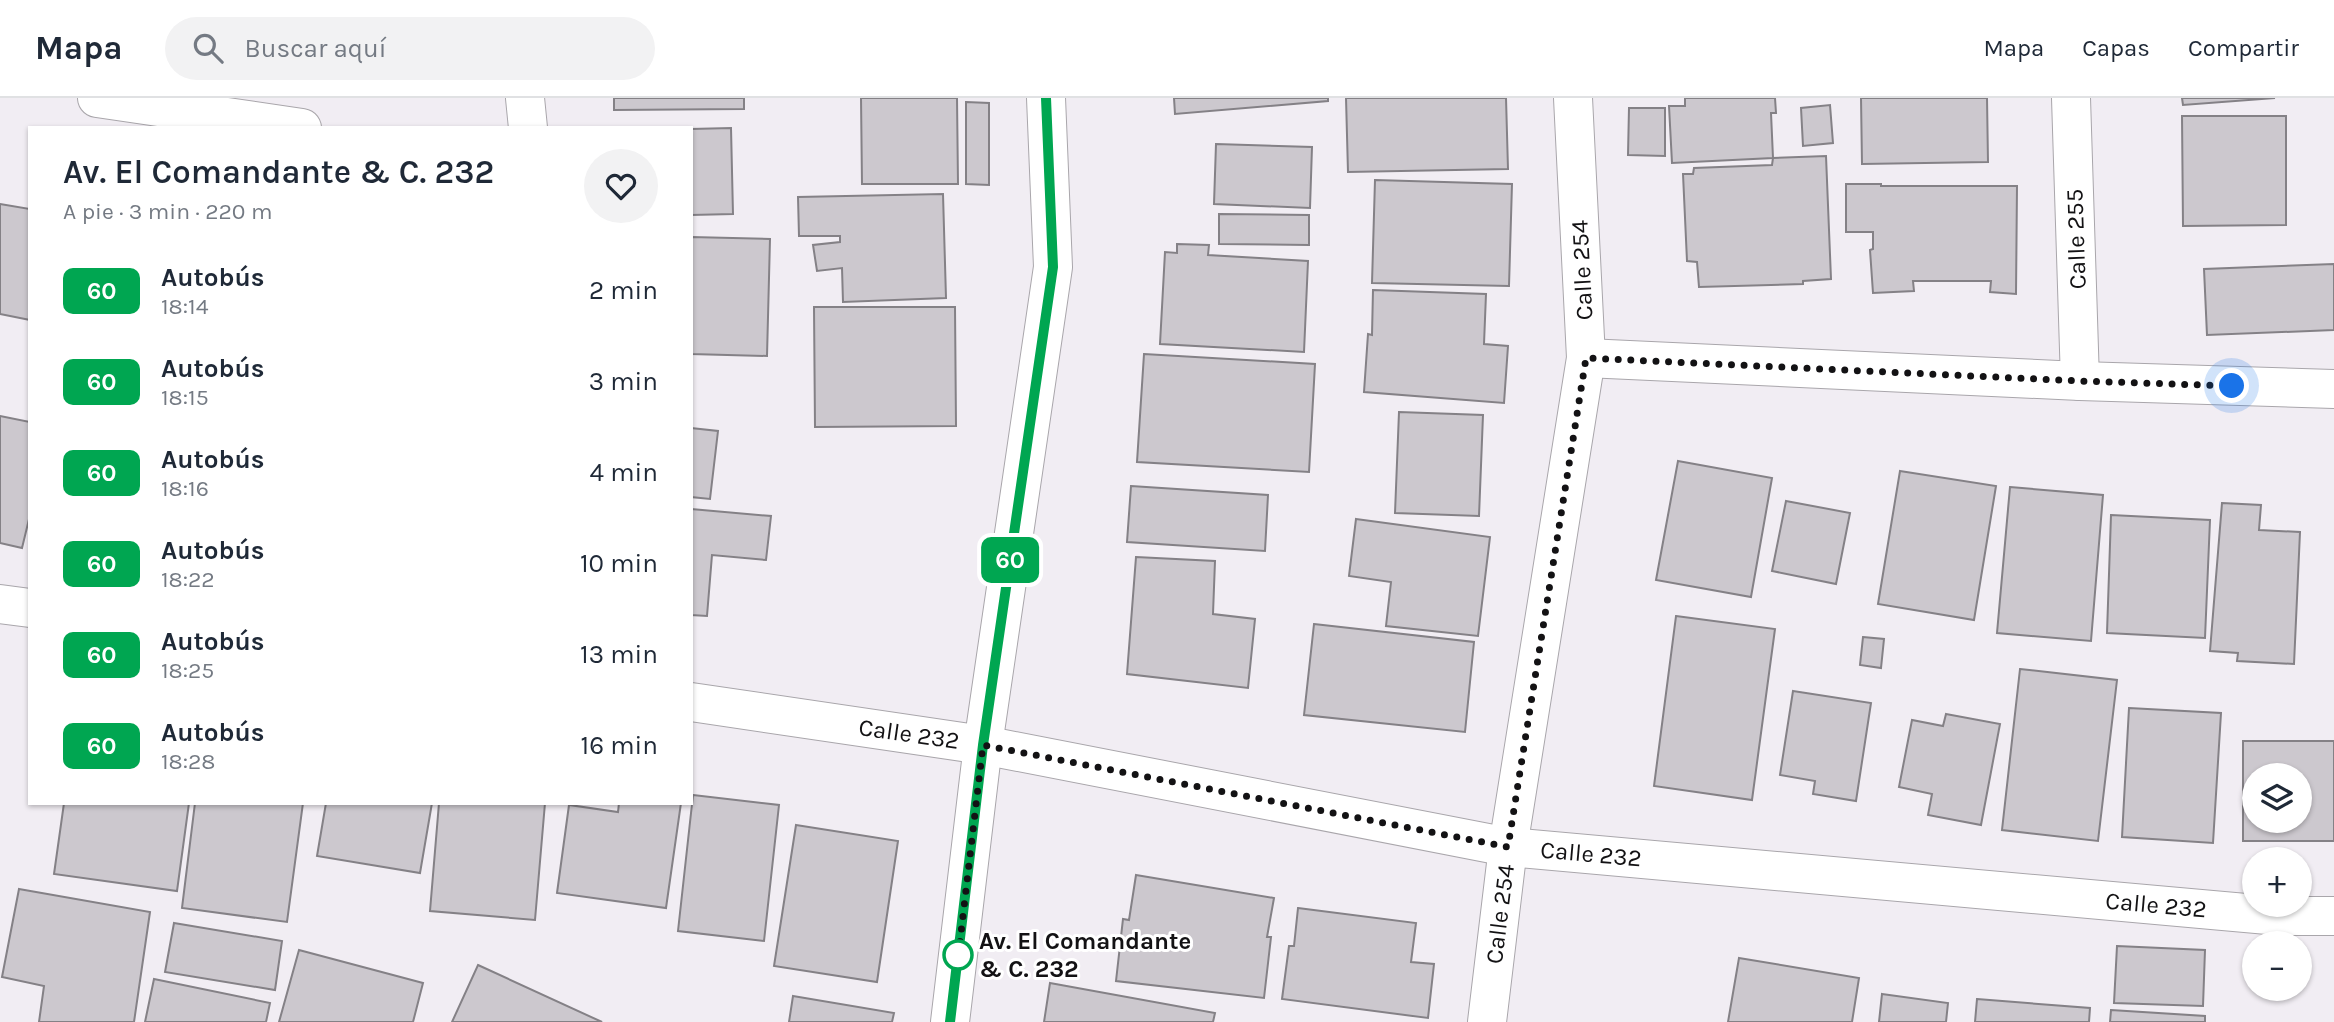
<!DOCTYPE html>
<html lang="es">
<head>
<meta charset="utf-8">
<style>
	body { margin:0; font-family:Karla,sans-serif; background:#f2f2f3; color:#1f2937; height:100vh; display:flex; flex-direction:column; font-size:26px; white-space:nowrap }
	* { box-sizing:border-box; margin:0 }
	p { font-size:23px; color:#747a83 }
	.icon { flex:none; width:38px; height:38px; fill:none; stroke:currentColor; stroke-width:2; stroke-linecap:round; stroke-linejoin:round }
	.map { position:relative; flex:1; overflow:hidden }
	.panel { position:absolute; left:28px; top:28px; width:665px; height:679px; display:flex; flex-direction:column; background:#fff; border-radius:0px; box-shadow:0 2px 5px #0004 }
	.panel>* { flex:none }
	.badge { padding:0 14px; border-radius:10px; font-size:24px; line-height:46px }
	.buttons { position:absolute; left:2242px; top:665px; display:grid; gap:14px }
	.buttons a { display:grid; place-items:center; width:70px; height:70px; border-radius:50%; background:#fff; box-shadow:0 2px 5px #0004; font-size:35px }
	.you { position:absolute; width:35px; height:35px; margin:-18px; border:5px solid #fff; border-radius:50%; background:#1a73e8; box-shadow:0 0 0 10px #1a73e833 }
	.map>.badge { position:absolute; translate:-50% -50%; box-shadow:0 0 0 4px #fff }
	.round { display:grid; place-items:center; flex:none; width:74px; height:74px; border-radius:37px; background:#f2f2f3 }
	.overview { display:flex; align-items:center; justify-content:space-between; height:119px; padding:0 35px }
	h1 { font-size:33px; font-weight:600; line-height:52px }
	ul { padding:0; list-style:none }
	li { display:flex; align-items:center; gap:21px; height:91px; padding:0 35px }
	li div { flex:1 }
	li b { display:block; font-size:26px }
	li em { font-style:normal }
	li .badge { min-width:77px; font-weight:700; text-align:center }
	header { display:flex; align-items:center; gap:42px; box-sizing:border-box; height:98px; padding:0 35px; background:#fff; border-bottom:2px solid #e0e1e3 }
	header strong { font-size:33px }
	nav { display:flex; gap:38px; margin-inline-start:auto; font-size:24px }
	.search { width:490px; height:63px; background:#f2f2f3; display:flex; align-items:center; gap:18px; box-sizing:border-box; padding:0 24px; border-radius:38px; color:#747a83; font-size:26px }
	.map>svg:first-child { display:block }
	.building { fill:#ccc8ce; stroke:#848186; stroke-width:2; fill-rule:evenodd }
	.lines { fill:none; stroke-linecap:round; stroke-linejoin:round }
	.minor-casing { stroke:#a9a6ab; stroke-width:40 }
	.tertiary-casing { stroke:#a9a6ab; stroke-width:40 }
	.minor { stroke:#fff; stroke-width:38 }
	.tertiary { stroke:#fff; stroke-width:38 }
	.line-casing { stroke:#fff; stroke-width:16 }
	.line { stroke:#00a651; stroke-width:10 }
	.walk { stroke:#131214; stroke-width:7; stroke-dasharray:0 12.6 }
	.stop-dot { fill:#fff; stroke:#00a651; stroke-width:3.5 }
	.labels { text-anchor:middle; stroke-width:6; stroke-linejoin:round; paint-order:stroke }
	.street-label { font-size:24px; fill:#131214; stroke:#fff }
	.stop-label { font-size:24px; font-weight:bold; fill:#131214; stroke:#fff; text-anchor:start }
</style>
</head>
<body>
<header>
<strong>Mapa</strong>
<div class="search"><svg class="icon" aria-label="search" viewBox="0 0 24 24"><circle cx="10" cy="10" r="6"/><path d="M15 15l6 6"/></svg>Buscar aquí</div>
<nav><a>Mapa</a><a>Capas</a><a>Compartir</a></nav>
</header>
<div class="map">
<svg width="2334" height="924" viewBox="0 0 2334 924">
	<rect width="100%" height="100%" fill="#f1edf3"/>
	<g class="building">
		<polygon points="614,0 744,0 744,11 614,12"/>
		<polygon points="861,0 957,0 958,86 862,86"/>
		<polygon points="1174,0 1328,0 1328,3 1175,16"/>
		<polygon points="1346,0 1506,0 1508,71 1348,74"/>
		<polygon points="1685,0 1775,0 1776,15 1771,15 1773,60 1672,65 1669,8 1685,8"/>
		<polygon points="1861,0 1987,0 1988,64 1862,66"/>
		<polygon points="2182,0 2275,0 2183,7"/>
		<polygon points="966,4 989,5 989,87 966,86"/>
		<polygon points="1830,7 1833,45 1803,48 1801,10"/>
		<polygon points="1629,10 1665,10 1665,58 1628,57"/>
		<polygon points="2182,18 2286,18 2286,127 2183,128"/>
		<polygon points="731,30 733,116 691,117 691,31"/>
		<polygon points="1216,46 1312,49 1310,110 1214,106"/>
		<polygon points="1826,58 1831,181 1803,183 1803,186 1699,189 1697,164 1687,163 1683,76 1693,76 1694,70 1772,67 1773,60"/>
		<polygon points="1375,82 1512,86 1509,188 1372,185"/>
		<polygon points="1846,86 1881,86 1881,88 2017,88 2016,196 1990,194 1991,183 1913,183 1914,193 1873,195 1870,152 1873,151 1873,134 1846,134"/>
		<polygon points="943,96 946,200 843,204 842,170 817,173 813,147 840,144 840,138 799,138 798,99"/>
		<polygon points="0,106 30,111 30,222 0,216"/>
		<polygon points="1219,116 1309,117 1309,147 1219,146"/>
		<polygon points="691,139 770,141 767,258 691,256"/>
		<polygon points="1177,146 1209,147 1208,157 1308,163 1304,254 1160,246 1165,154 1177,155"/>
		<polygon points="2334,166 2334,232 2207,237 2204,171"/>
		<polygon points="1373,192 1486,196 1484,246 1508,248 1504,305 1364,294 1368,236 1372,237"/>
		<polygon points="814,209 955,209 956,328 815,329"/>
		<polygon points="1144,256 1315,266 1309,374 1137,364"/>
		<polygon points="1399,314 1483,317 1479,418 1395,415"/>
		<polygon points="0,318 30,324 30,417 22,450 0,445"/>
		<polygon points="691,330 718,333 710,401 691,399"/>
		<polygon points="1678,363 1772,380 1751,499 1656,482"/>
		<polygon points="1900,373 1996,388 1974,522 1878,506"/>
		<polygon points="1131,388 1268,397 1265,453 1127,444"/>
		<polygon points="2010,389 2103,397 2091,543 1997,535"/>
		<polygon points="1786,403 1850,415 1836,486 1772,473"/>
		<polygon points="2222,405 2261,407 2259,432 2300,434 2294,566 2237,563 2238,555 2210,553"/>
		<polygon points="691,411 771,418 766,462 712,457 707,518 691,517"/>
		<polygon points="2111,417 2210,422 2205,540 2107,535"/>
		<polygon points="1356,421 1490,439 1478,538 1386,528 1391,484 1349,478"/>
		<polygon points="1136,459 1215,463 1213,516 1255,521 1248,590 1127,576"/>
		<polygon points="1676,518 1775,531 1752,702 1654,688"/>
		<polygon points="1314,526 1474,544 1465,634 1304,617"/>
		<polygon points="1863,539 1884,541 1881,570 1860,567"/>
		<polygon points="2020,571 2117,582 2098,743 2002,732"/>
		<polygon points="1793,593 1871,605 1856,703 1813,696 1815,683 1780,677"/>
		<polygon points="2129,610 2221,615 2213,745 2122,739"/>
		<polygon points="1946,616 2000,626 1981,727 1928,717 1932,696 1899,689 1912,622 1943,628"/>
		<path d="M2243,643h91v100h-91zM2254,677h46v46h-46z"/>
		<polygon points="693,697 779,707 764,843 678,833"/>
		<polygon points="64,705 189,705 177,793 54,776"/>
		<polygon points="195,705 303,705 287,824 182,810"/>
		<polygon points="326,705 432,705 420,775 317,758"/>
		<polygon points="439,705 545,705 535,822 430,813"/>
		<polygon points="619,705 681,705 666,810 557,795 569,707 618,714"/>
		<polygon points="796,727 898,743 877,884 774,868"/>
		<polygon points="1136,777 1274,800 1267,839 1271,839 1264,900 1116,883 1123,821 1129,822"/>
		<polygon points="19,791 150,814 134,924 39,924 44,888 2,879"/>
		<polygon points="1298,810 1416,825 1411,864 1434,866 1428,920 1282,901 1289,848 1294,848"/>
		<polygon points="174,825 282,843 275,892 165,874"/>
		<polygon points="2117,848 2205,852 2203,908 2114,905"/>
		<polygon points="299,852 423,885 413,924 279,924"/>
		<polygon points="1739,860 1859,880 1852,924 1728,924"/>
		<polygon points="478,867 602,924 452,924"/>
		<polygon points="154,881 270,905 266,924 145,924"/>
		<polygon points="1050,885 1215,915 1213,924 1044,924"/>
		<polygon points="1882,896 1948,905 1946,924 1879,924"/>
		<polygon points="793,898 894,915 892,924 789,924"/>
		<polygon points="1977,901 2090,910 2089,924 1975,924"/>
		<polygon points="2111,912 2205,918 2205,924 2110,924"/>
	</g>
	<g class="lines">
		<defs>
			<g id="minor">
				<polyline points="97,0 302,30"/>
				<polyline points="525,0 528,30"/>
				<polyline points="2071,0 2080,283"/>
				<polyline points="1586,260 2080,283 2334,291"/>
				<polyline points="0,506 30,510"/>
				<polyline points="691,604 983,647 1508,749 2279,818 2334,818"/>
				<polyline points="1487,924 1508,749 1586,260 1573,0"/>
			</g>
			<polyline id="tertiary" points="950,924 983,647 1053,169 1046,0"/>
		</defs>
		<use href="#minor" class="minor-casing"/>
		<use href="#tertiary" class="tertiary-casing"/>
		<use href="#minor" class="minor"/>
		<use href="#tertiary" class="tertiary"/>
	</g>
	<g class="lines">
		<defs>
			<polyline id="line" points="950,924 983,647 1053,169 1046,0"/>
		</defs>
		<use href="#line" class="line-casing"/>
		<use href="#line" class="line"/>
		<polyline class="walk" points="958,857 957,869 983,647 1508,749 1586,260 2080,283 2232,288"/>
	</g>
	<circle class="stop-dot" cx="958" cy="857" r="14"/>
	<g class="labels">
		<g class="street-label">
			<text transform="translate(2076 141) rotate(-92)" y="8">Calle 255</text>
			<text transform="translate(1582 172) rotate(-93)" y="8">Calle 254</text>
			<text transform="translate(909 636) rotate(8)" y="8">Calle 232</text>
			<text transform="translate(1591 756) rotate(5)" y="8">Calle 232</text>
			<text transform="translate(2156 807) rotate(5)" y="8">Calle 232</text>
			<text transform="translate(1500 816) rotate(-83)" y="8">Calle 254</text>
		</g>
		<g class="stop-label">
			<text x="979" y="851">Av. El Comandante<tspan x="979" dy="28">&amp; C. 232</tspan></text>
		</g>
	</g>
</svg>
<div class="buttons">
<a><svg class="icon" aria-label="layers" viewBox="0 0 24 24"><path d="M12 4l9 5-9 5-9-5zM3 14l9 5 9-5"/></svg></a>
<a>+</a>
<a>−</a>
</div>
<div class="you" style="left:2232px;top:288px"></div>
<b class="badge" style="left:1010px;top:462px;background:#00a651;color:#fff">60</b>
<section class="panel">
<div class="overview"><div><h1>Av. El Comandante &amp; C. 232</h1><p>A pie · 3 min · 220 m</p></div><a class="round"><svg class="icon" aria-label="heart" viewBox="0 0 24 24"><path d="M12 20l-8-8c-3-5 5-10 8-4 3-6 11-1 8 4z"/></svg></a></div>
<ul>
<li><span class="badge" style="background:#00a651;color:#fff">60</span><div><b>Autobús</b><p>18:14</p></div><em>2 min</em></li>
<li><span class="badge" style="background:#00a651;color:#fff">60</span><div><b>Autobús</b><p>18:15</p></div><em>3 min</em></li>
<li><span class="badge" style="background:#00a651;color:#fff">60</span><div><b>Autobús</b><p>18:16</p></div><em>4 min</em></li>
<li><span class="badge" style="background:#00a651;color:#fff">60</span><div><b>Autobús</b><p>18:22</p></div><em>10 min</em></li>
<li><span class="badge" style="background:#00a651;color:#fff">60</span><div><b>Autobús</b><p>18:25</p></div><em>13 min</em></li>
<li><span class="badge" style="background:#00a651;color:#fff">60</span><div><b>Autobús</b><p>18:28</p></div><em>16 min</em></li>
</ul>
</section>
</div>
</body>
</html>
